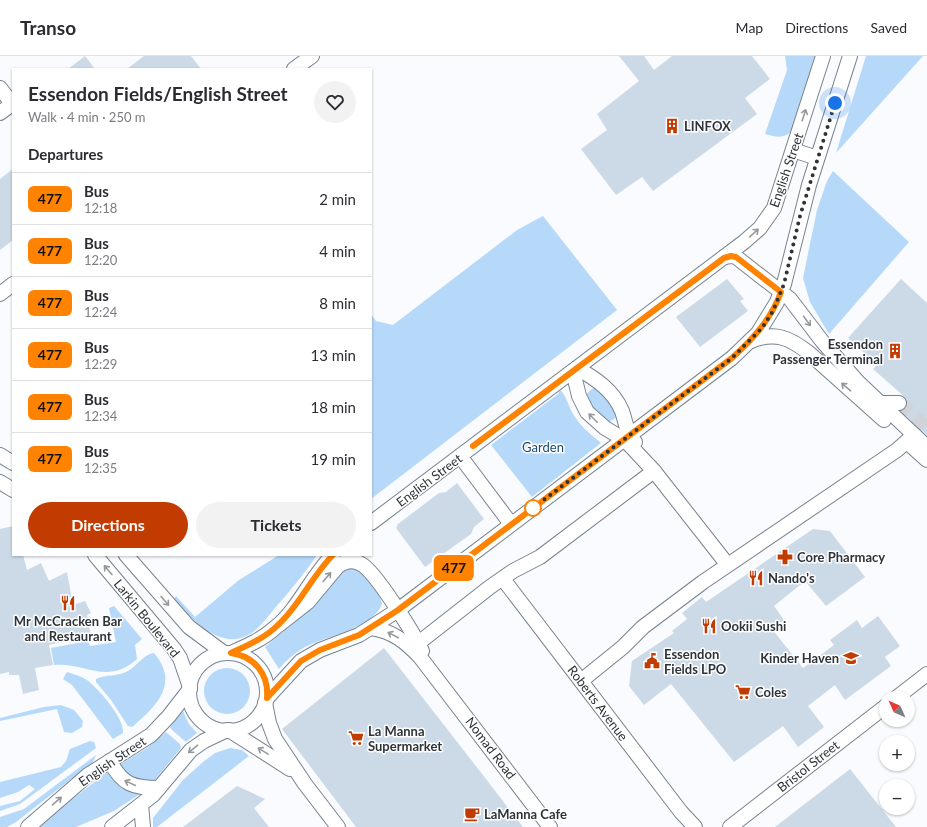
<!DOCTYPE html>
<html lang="en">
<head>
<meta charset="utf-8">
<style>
	body { margin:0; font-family:Lato,sans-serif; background:#f2f2f3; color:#2b2b33; height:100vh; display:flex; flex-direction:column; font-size:15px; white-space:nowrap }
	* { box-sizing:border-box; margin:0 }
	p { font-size:13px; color:#7c7c81 }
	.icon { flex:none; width:22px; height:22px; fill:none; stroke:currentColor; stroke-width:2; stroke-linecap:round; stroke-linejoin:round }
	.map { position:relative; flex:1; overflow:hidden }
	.sheet { position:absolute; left:12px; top:12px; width:360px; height:488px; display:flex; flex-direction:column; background:#fff; border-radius:0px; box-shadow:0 1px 3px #0004 }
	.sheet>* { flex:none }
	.badge { padding:0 8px; border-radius:6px; font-size:14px; line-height:26px }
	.needle { width:26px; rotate:315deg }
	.buttons { position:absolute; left:879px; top:635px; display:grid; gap:8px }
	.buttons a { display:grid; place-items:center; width:36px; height:36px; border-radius:50%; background:#fff; box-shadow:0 1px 3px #0004; font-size:20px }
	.you { position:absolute; width:20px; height:20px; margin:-10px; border:3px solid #fff; border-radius:50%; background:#1a73e8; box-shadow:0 0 0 6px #1a73e833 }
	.map>.badge { position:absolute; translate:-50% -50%; box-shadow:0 0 0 2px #fff }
	h2 { padding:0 16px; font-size:15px; line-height:36px }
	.round { display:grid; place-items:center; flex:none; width:42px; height:42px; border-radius:21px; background:#f2f2f3 }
	.summary { display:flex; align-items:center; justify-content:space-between; height:68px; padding:0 16px }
	h1 { font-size:19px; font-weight:700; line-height:30px }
	.primary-button { display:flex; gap:8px; margin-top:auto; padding:8px 16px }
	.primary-button a { flex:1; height:46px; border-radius:24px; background:#c23b00; color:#fff; font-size:16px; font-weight:700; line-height:46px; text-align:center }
	.primary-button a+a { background:#f2f2f3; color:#2b2b33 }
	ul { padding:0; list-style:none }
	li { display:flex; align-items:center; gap:12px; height:52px; padding:0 16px; border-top:1px solid #e1e1e2 }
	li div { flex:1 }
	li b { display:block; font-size:15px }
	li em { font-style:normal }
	li .badge { min-width:44px; font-weight:700; text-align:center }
	header { display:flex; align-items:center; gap:24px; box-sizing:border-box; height:56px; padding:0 20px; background:#fff; border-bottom:1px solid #e1e1e2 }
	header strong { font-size:19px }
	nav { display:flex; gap:22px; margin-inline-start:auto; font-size:14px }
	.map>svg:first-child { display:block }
	.green { fill:#b6d9fa }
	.building { fill:#ccdae7 }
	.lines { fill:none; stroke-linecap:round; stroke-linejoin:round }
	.minor-tunnel { stroke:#d0d3d7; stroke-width:14; stroke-dasharray:14 7; stroke-linecap:butt }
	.minor-casing { stroke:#77838f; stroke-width:16 }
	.minor { stroke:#fff; stroke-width:14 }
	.oneway { stroke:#96999c }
	.line-casing { stroke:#fff; stroke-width:9 }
	.line { stroke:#ff8200; stroke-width:6 }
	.walk { stroke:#2e3339; stroke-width:4; stroke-dasharray:0 7.2 }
	.stop-dot { fill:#fff; stroke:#ff8200; stroke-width:2 }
	.labels { text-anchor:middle; stroke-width:3; stroke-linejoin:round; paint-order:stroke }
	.poi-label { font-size:13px; font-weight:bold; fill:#2e3339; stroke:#fff; text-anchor:start }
	.street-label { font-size:13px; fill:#2e3339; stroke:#fff }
	.park-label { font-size:13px; fill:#134a76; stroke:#fff }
</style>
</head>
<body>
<header>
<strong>Transo</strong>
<nav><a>Map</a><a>Directions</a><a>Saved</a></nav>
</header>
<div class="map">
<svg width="927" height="771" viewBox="0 0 927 771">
	<rect width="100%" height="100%" fill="#f9fbfe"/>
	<g class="green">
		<path d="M785,0h32l-25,75c-8,8 -17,6 -27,3l22,-64z"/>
		<polygon points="866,0 923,0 836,97"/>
		<polygon points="833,115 909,186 829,278 810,246 803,222 817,154 827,125"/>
		<polygon points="543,160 617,254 371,443 371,258 376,265 393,269 517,174"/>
		<polygon points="596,330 607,339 618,360 607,368 599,362 584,340"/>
		<path d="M560,334c6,5 8,15 12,22 7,13 18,22 29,31l-69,54 -41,-52 67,-51z"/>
		<path d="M279,499h38c-13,19 -27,36 -42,53 -7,8 -15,20 -25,26 -29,18 -59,-15 -76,-35l2,-3 19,21 44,-37z"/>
		<path d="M351,511c13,3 29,23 31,37 -9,24 -55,32 -77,43 -10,6 -19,13 -26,22l-14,-22 43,-36 29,-39z"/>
		<path d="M114,550l28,33 -7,6 2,14c-30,27 -52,3 -83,6l-3,-17 37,-7 2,5 26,-4 -7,-34z"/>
		<path d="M154,597c26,30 3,53 -22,74l-4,-1 -17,-26 -15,-18v-3c10,-5 22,-2 32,-8 9,-5 16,-17 26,-18z"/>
		<circle cx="227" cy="635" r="23"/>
		<path d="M67,616c6,2 14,4 20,8 11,8 38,39 36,53l-10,6 -41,-54 -9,-6z"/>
		<polygon points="61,649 74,654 83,665 82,671 72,677 64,676 57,653 0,665 0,662 44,651"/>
		<polygon points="183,655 189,668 197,677 186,686 172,674 170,671"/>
		<polygon points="166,676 180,688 181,692 154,725 143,727 128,722 119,709 147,692"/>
		<polygon points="90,685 94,686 96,692 20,748 0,755 0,750 20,745 35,733 29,729 18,736 0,742 0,726 61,711 66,705 70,693"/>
		<polygon points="230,692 242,694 249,700 157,771 153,771 153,762 183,724 203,706 215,697"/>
		<polygon points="96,699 93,706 16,766 7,771 0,771 0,761 24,753"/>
		<polygon points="109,715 125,732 140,738 114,755 76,771 40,771 67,747"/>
	</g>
	<g class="building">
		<polygon points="85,0 95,13 68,13"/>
		<polygon points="144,0 191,0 201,13 127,13"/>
		<polygon points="619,0 644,0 654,14 672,0 752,0 770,23 745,42 757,58 653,135 642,121 616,139 581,93 607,74 597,58 639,25"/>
		<polygon points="13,113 13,184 0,194 0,123"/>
		<polygon points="727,223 744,243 740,245 748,255 700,291 676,261"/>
		<polygon points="901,223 927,247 927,379 901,355 907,351 906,342 873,313 877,309 848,282"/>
		<polygon points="457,427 484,463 474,471 471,478 425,511 396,472 398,468 439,437 446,436"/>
		<polygon points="13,470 13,499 23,499 27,514 41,507 49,525 67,516 73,549 85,545 91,557 87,559 91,579 49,589 53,609 35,612 39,634 23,638 19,619 9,619 9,616 0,618 0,473"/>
		<polygon points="813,473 830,475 865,521 826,550 805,525 774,550 784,564 772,573 803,612 834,589 830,584 857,564 862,572 878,560 900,590 885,601 891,610 845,644 835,629 808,650 824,671 798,691 783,670 734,706 671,628 644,649 629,630 632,605 674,577 672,575 687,563 682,557 702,541 706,546"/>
		<polygon points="384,592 486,723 523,771 356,771 282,673"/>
		<polygon points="850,713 896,771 775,771"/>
		<polygon points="237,730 265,743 254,752 269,771 183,771"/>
	</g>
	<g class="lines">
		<polyline class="minor-tunnel" points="899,347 927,372"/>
		<defs>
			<g id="minor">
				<polyline points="294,13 312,0"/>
				<polyline points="0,32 13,49"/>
				<polyline points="0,57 12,48"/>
				<polyline points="793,94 817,102"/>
				<polyline points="724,201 731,200 736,201 790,243 822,285 858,326 927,391"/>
				<polyline points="0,238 13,228"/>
				<path d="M751,285c24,-10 39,-3 58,12l75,67"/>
				<path d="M577,312c19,11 36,22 45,43 4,11 4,22 13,31"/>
				<polyline points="573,315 579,340 587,356 605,372 625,384 654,415 727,508"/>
				<polyline points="880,347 899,347"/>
				<polyline points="908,387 927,404"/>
				<polyline points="0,399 13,407"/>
				<polyline points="460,400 511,468"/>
				<polyline points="0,426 13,434"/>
				<polyline points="371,467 744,186 760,172 774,152 823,0"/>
				<polyline points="95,499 174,593 180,602 190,631"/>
				<polyline points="126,499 189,571 224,597"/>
				<polyline points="503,523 681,756 695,771"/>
				<path d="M280,568l28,-22 30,-36c7,-5 15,-7 23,-2 15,8 53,70 61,87"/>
				<path d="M371,572c21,3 34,13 49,29l130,170"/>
				<polyline points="412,592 490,531 513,515 540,501 654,415"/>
				<path d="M231,597c16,-7 32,-14 45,-26 23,-19 35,-50 57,-72"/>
				<circle cx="228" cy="636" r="39"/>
				<polyline points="581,625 623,591 643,571 703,526 897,394 914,379"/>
				<polyline points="267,642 301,605 320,594 359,579 398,554 732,302 758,277 777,246 784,228 809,129 850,0"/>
				<polyline points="896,642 927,618"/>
				<polyline points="265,647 269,667 275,683 305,728 338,771"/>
				<polyline points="229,674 290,713"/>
				<path d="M110,705c12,24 24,27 49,27"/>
				<polyline points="141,749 143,771"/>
				<polyline points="28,771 88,719 151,679 169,660 190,633"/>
				<polyline points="112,771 153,739 191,694 204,685 227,674"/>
				<polyline points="730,771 886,650"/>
			</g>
		</defs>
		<use href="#minor" class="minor-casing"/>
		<use href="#minor" class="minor"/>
	</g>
	<defs><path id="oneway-shaft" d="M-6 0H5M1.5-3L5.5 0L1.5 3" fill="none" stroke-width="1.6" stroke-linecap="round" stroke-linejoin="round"/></defs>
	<g class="oneway">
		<use href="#oneway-shaft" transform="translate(804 59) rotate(-72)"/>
		<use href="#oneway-shaft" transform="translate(754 177) rotate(-42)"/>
		<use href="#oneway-shaft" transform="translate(807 265) rotate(54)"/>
		<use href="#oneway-shaft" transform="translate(846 331) rotate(-139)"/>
		<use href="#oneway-shaft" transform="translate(593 362) rotate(-135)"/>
		<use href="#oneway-shaft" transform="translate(108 514) rotate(-131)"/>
		<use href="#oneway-shaft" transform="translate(327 521) rotate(-50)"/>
		<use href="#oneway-shaft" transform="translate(165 545) rotate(50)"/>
		<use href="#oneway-shaft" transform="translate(393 579) rotate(-152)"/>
		<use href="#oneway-shaft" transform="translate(193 693) rotate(141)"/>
		<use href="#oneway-shaft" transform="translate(263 695) rotate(-149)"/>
		<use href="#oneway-shaft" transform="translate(130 727) rotate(-155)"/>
		<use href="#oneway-shaft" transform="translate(57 745) rotate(-41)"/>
	</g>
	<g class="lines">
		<defs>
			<path id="line" d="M333,499c-22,22 -33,50 -55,70 -13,13 -30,20 -47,28 23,3 38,21 36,45l34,-37 19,-11 39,-15 39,-25 334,-252c22,-20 39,-39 49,-66l-45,-35 -5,-1 -7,2 -251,188"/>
		</defs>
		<use href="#line" class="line-casing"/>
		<use href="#line" class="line"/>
		<polyline class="walk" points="533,452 732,302 762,272 773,255 784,228 800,160 835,47"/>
	</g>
	<defs>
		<symbol id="building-bare" viewBox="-9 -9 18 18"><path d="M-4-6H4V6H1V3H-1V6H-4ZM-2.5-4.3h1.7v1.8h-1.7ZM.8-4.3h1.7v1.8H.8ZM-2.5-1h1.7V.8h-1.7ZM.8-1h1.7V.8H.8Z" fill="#c23b00" stroke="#fff" stroke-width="2.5" paint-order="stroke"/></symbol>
		<symbol id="pharmacy-bare" viewBox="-9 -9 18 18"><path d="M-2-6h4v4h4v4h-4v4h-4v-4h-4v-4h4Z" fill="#c23b00" stroke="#fff" stroke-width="2.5" paint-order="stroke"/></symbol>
		<symbol id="restaurant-bare" viewBox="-9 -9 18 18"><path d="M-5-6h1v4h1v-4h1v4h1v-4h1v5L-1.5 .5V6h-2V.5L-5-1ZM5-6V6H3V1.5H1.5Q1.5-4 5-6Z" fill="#c23b00" stroke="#fff" stroke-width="2.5" paint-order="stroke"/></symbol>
		<symbol id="school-bare" viewBox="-9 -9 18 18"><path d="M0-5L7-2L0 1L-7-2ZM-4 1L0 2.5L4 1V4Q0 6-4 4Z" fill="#c23b00" stroke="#fff" stroke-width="2.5" paint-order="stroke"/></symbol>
		<symbol id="civic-bare" viewBox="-9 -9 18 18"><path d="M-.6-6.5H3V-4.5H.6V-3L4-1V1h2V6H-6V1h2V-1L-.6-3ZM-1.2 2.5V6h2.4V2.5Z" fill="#c23b00" stroke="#fff" stroke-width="2.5" paint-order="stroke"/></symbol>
		<symbol id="supermarket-bare" viewBox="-9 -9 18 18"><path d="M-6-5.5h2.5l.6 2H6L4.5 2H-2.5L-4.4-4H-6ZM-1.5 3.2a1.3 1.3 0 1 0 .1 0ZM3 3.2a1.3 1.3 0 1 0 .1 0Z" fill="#c23b00" stroke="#fff" stroke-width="2.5" paint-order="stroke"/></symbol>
		<symbol id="cafe-bare" viewBox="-9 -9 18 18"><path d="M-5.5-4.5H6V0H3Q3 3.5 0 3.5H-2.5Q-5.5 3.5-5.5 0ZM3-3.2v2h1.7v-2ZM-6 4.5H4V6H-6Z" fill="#c23b00" stroke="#fff" stroke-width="2.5" paint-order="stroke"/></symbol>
	</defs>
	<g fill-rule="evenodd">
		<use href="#building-bare" x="661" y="59" width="22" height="22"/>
		<use href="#building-bare" x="884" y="284" width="22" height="22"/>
		<use href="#pharmacy-bare" x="774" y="490" width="22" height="22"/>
		<use href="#restaurant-bare" x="745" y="511" width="22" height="22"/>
		<use href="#restaurant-bare" x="57" y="536" width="22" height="22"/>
		<use href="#restaurant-bare" x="698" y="559" width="22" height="22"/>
		<use href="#school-bare" x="840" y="591" width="22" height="22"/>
		<use href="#civic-bare" x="641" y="594" width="22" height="22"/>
		<use href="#supermarket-bare" x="732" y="625" width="22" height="22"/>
		<use href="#supermarket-bare" x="345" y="671" width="22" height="22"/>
		<use href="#cafe-bare" x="461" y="747" width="22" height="22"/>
	</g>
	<circle class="stop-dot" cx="533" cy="452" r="8"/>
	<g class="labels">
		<g class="poi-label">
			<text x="684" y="75">LINFOX</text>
			<text x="883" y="293" text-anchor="end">Essendon<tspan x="883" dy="15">Passenger Terminal</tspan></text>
			<text x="797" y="506">Core Pharmacy</text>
			<text x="768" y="527">Nando's</text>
			<text x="68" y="570" text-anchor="middle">Mr McCracken Bar<tspan x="68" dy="15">and Restaurant</tspan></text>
			<text x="721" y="575">Ookii Sushi</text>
			<text x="664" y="603">Essendon<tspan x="664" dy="15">Fields LPO</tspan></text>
			<text x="839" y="607" text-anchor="end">Kinder Haven</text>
			<text x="755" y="641">Coles</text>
			<text x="368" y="680">La Manna<tspan x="368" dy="15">Supermarket</tspan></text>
			<text x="484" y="763">LaManna Cafe</text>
		</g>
		<g class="street-label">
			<text transform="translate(786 114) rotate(-71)" y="5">English Street</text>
			<text transform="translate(429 424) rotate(-37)" y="5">English Street</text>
			<text transform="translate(147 562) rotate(51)" y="5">Larkin Boulevard</text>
			<text transform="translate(598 647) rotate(53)" y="5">Roberts Avenue</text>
			<text transform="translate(491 692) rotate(53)" y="5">Nomad Road</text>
			<text transform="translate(112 705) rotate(-34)" y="5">English Street</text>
			<text transform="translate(808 710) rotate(-38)" y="5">Bristol Street</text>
		</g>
		<g class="park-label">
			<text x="543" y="396">Garden</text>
		</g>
	</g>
</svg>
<div class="buttons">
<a><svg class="needle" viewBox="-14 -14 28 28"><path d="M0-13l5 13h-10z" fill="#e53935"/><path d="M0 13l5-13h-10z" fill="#7c7c81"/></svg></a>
<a>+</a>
<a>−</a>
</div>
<div class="you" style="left:835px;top:47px"></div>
<b class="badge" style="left:454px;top:512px;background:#ff8200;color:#111">477</b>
<section class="sheet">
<div class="summary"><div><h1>Essendon Fields/English Street</h1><p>Walk · 4 min · 250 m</p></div><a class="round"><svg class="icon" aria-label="heart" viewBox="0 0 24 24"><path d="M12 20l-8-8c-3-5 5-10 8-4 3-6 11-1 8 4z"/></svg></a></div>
<h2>Departures</h2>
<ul>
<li><span class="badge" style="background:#ff8200;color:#111">477</span><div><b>Bus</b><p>12:18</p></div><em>2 min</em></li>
<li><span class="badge" style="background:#ff8200;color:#111">477</span><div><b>Bus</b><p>12:20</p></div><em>4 min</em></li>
<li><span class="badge" style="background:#ff8200;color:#111">477</span><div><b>Bus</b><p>12:24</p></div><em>8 min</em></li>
<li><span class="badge" style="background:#ff8200;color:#111">477</span><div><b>Bus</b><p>12:29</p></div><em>13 min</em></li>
<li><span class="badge" style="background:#ff8200;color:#111">477</span><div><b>Bus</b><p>12:34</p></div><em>18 min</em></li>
<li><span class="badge" style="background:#ff8200;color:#111">477</span><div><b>Bus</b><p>12:35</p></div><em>19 min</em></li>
</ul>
<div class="primary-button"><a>Directions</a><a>Tickets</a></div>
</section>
</div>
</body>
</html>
